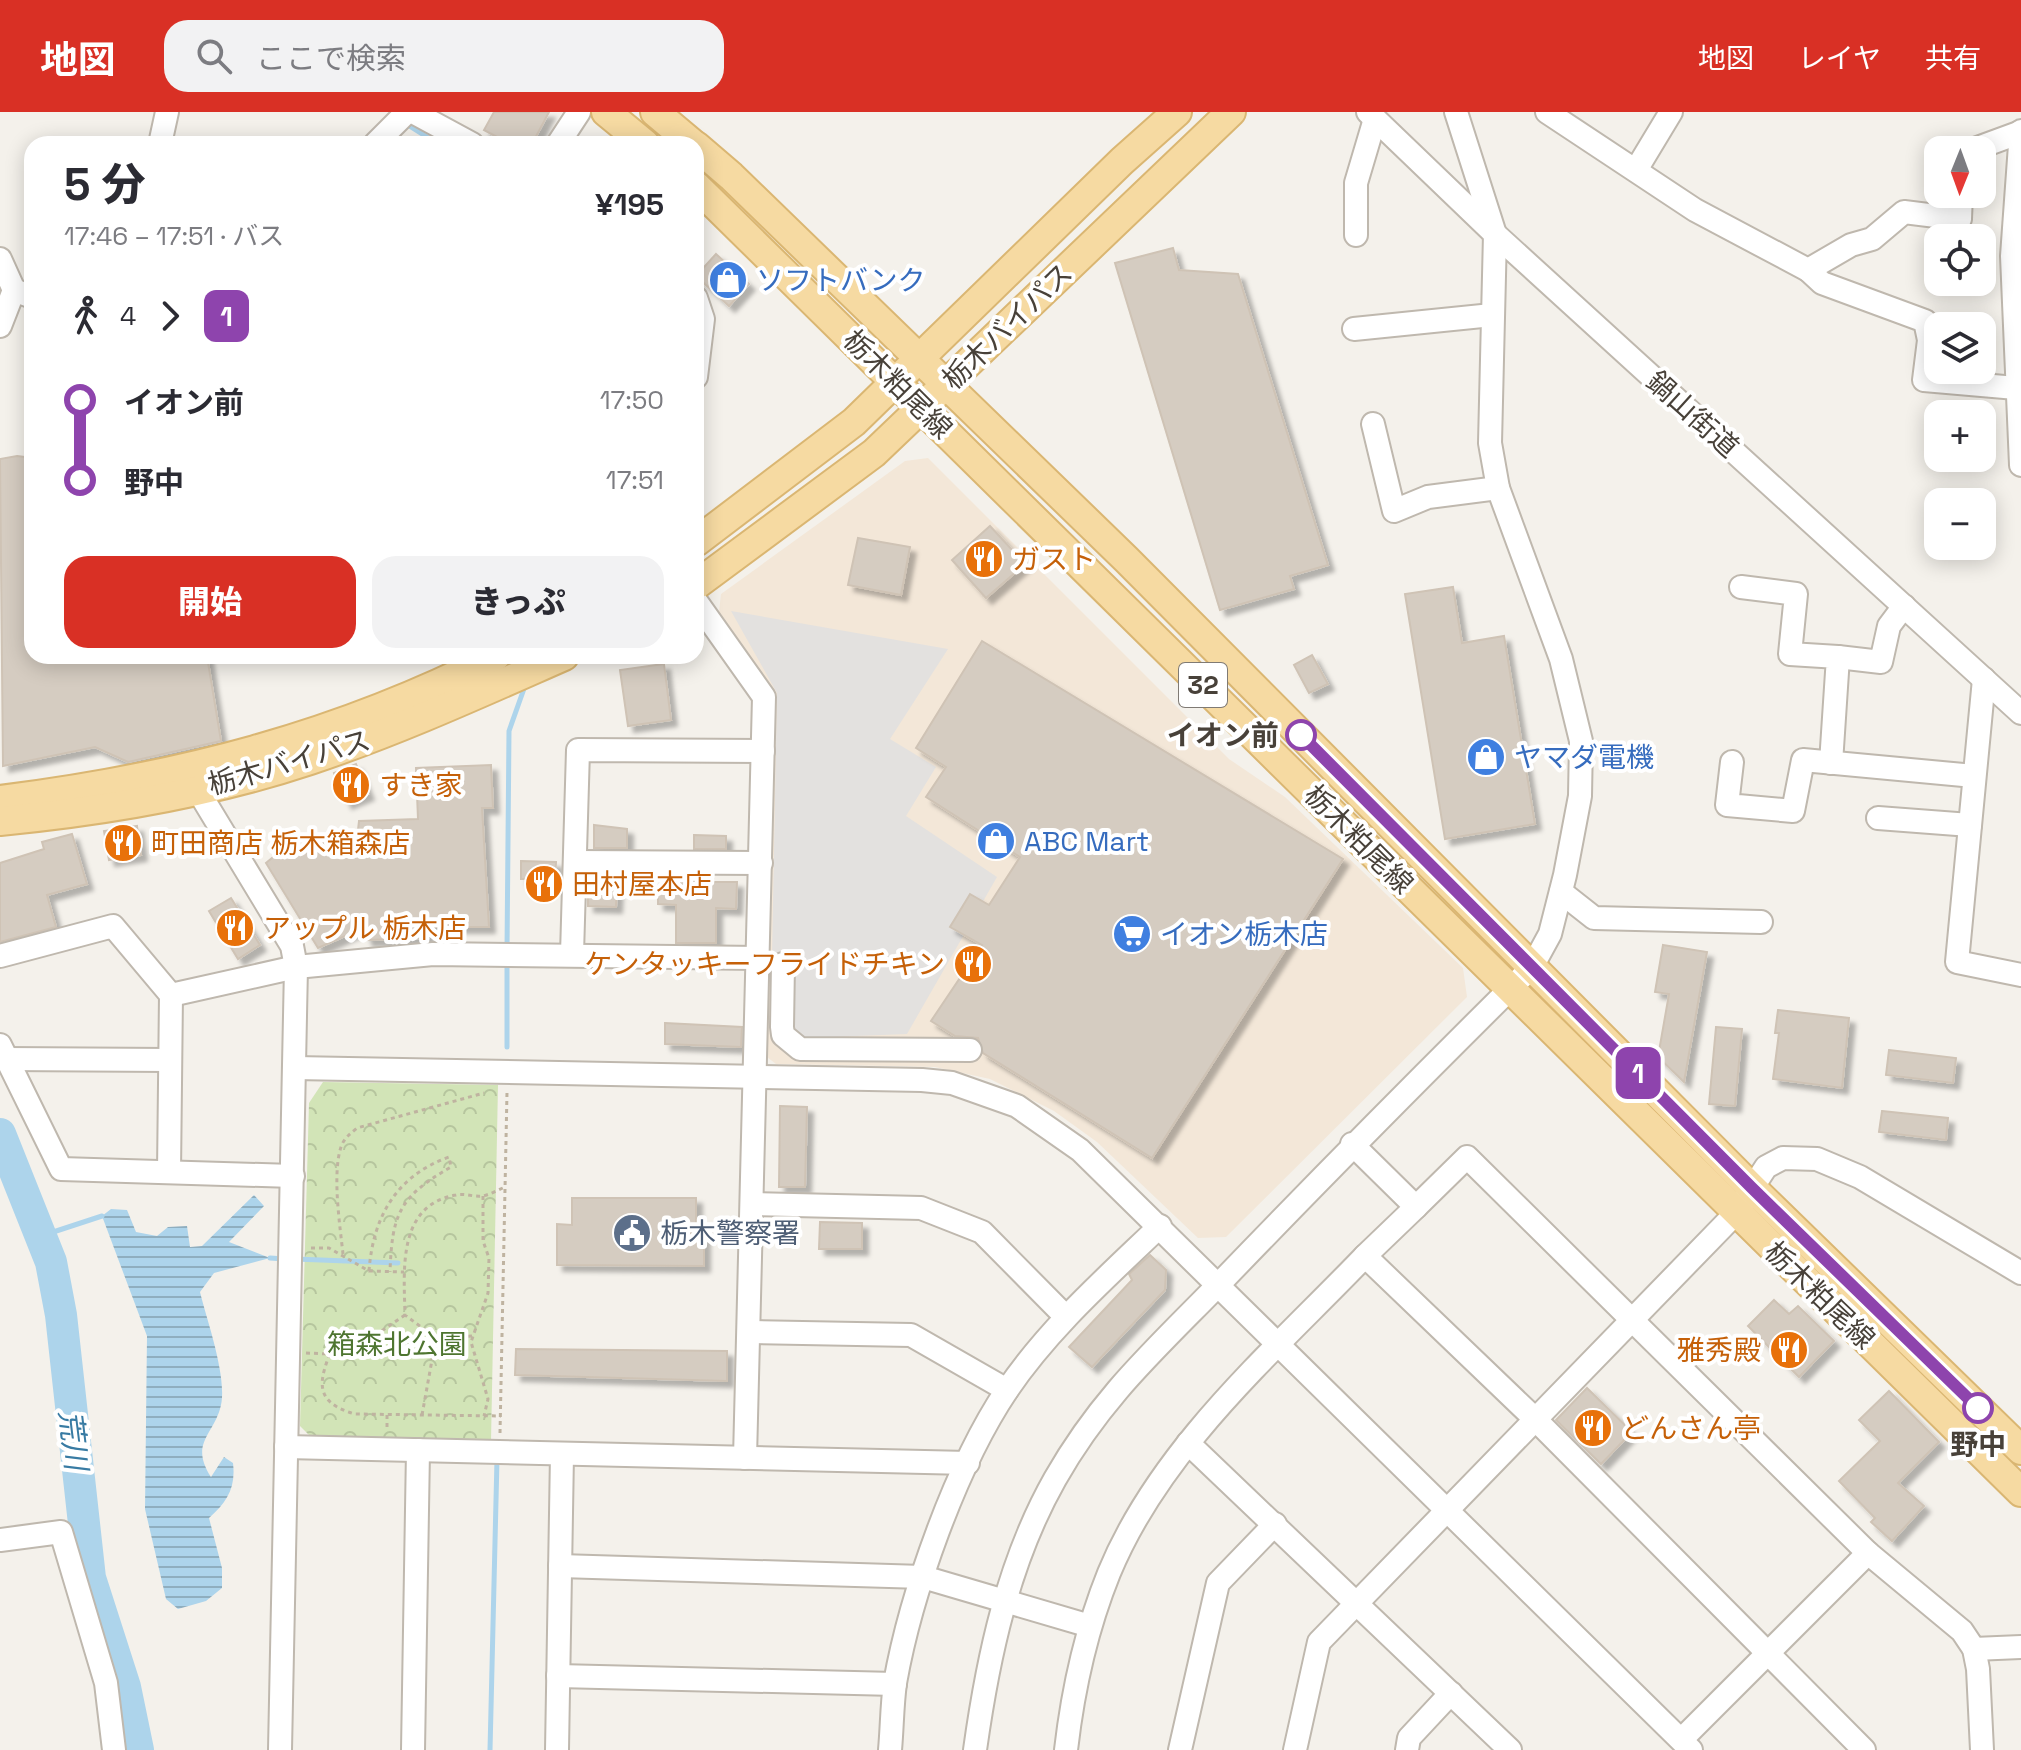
<!DOCTYPE html>
<html lang="ja">
<head>
<meta charset="utf-8">
<style>
	body { margin:0; font-family:"Space Grotesk","Noto Sans JP",sans-serif; background:#f2f2f3; color:#2b2b33; height:100vh; display:flex; flex-direction:column; font-size:30px; white-space:nowrap }
	* { box-sizing:border-box; margin:0 }
	p { font-size:26px; color:#7c7c81 }
	.icon { flex:none; width:44px; height:44px; fill:none; stroke:currentColor; stroke-width:2; stroke-linecap:round; stroke-linejoin:round }
	.map { position:relative; flex:1; overflow:hidden }
	.details { position:absolute; left:24px; top:24px; width:680px; height:528px; display:flex; flex-direction:column; background:#fff; border-radius:24px; box-shadow:0 4px 20px #0003 }
	.details>* { flex:none }
	.badge { padding:0 16px; border-radius:12px; font-size:28px; line-height:52px }
	.needle { width:52px; rotate:181deg }
	.controls { position:absolute; left:1924px; top:24px; display:grid; gap:16px }
	.controls a { display:grid; place-items:center; width:72px; height:72px; border-radius:16px; background:#fff; box-shadow:0 4px 20px #0003; font-size:40px }
	.map>.badge { position:absolute; translate:-50% -50%; box-shadow:0 0 0 4px #fff }
	.legs { display:flex; align-items:center; gap:12px; height:88px; padding:0 40px; font-size:26px }
	.legs p { margin-inline-start:auto }
	.head { display:flex; align-items:center; justify-content:space-between; height:136px; padding:0 40px }
	h1 { font-size:44px; font-weight:800; line-height:60px }
	.action { display:flex; gap:16px; margin-top:auto; padding:16px 40px }
	.action a { flex:1; height:92px; border-radius:24px; background:#d93025; color:#fff; font-size:32px; font-weight:800; line-height:92px; text-align:center }
	.action a+a { background:#f2f2f3; color:#2b2b33 }
	ul { padding:0 40px; list-style:none }
	li { display:flex; align-items:center; gap:28px; height:80px; font-size:30px }
	li i { display:grid; place-items:center; width:12px; height:100%; margin:0 10px; background:currentColor }
	li i::after { content:''; width:20px; height:20px; margin:-10px; border:6px solid; border-radius:50%; background:#fff }
	li p { margin-inline-start:auto }
	li:first-child i { background:linear-gradient(#0000 50%,currentColor 0) }
	li:last-child i { background:linear-gradient(currentColor 50%,#0000 0) }
	header { display:flex; align-items:center; gap:48px; box-sizing:border-box; height:112px; padding:0 40px; background:#d93025; color:#fff }
	header strong { font-size:38px }
	nav { display:flex; gap:44px; margin-inline-start:auto; font-size:28px }
	.search { width:560px; height:72px; background:#f2f2f3; display:flex; align-items:center; gap:20px; box-sizing:border-box; padding:0 28px; border-radius:24px; color:#7c7c81; font-size:30px }
	.map>svg:first-child { display:block }
	.commercial { fill:#f3e7d8 }
	.park { fill:url(#park-crowns) }
	.parking { fill:#e3e1df }
	.water { fill:url(#water-rules) }
	.lines { fill:none; stroke-linecap:round; stroke-linejoin:round }
	.stream { stroke:#add4eb; stroke-width:5 }
	.river { stroke:#add4eb; stroke-width:32 }
	.building { fill:#d5ccc1; stroke:#cfc3b5; stroke-width:2; filter:url(#shadow) }
	.minor-casing { stroke:#bfb8ae; stroke-width:26 }
	.major-casing { stroke:#dab672; stroke-width:32 }
	.path { stroke:#bfb3a0; stroke-width:3; stroke-dasharray:4 4; stroke-linecap:butt }
	.minor { stroke:#fff; stroke-width:22 }
	.major { stroke:#f6daa2; stroke-width:28 }
	.line-1-casing { stroke:#fff; stroke-width:18 }
	.line-1 { stroke:#8e44ad; stroke-width:12 }
	.stop-1-dot { fill:#fff; stroke:#8e44ad; stroke-width:4 }
	.labels { text-anchor:middle; stroke-width:8; stroke-linejoin:round; paint-order:stroke }
	.shield { fill:#fff; stroke:#7f7a74; stroke-width:2 }
	.shield-label { font-size:26px; font-weight:bold; fill:#484139 }
	.shop-label { font-size:28px; fill:#366cbe; stroke:#fff; text-anchor:start }
	.street-label { font-size:28px; fill:#484139; stroke:#fff }
	.food-label { font-size:28px; fill:#c56008; stroke:#fff; text-anchor:start }
	.stop-label { font-size:28px; font-weight:bold; fill:#484139; stroke:#fff; text-anchor:end }
	.service-label { font-size:28px; fill:#4e5e75; stroke:#fff; text-anchor:start }
	.park-label { font-size:28px; fill:#4e7530; stroke:#fff }
	.water-label { font-size:30px; font-style:italic; fill:#387ba3; stroke:#fff }
</style>
</head>
<body>
<header>
<strong>地図</strong>
<div class="search"><svg class="icon" aria-label="search" viewBox="0 0 24 24"><circle cx="10" cy="10" r="6"/><path d="M15 15l6 6"/></svg>ここで検索</div>
<nav><a>地図</a><a>レイヤ</a><a>共有</a></nav>
</header>
<div class="map">
<svg width="2021" height="1638" viewBox="0 0 2021 1638">
	<defs>
		<pattern id="park-crowns" width="20" height="18" patternUnits="userSpaceOnUse" patternTransform="scale(2)"><rect width="20" height="18" fill="#d2e4b7"/><path d="M2 6a3 3 0 1 1 6 0M12 15a3 3 0 1 1 6 0" fill="none" stroke="#b6c59e"/></pattern>
		<pattern id="water-rules" width="6" height="5" patternUnits="userSpaceOnUse" patternTransform="scale(2)"><rect width="6" height="5" fill="#add4eb"/><path d="M0 2.5h6" fill="none" stroke="#8faebf"/></pattern>
		<filter id="shadow"><feDropShadow dx="6" dy="6" stdDeviation="2" flood-color="#0004"/></filter>
	</defs>
	<rect width="100%" height="100%" fill="#f4f1eb"/>
	<polygon class="commercial" points="928,346 1229,647 1285,685 1463,856 1467,885 1226,1125 1198,1126 1097,1030 1054,999 990,967 935,955 776,952 767,945 774,580 719,500 721,482 905,349"/>
	<polygon class="park" points="323,970 498,973 491,1329 314,1328 300,1314 309,991"/>
	<polygon class="parking" points="731,499 948,537 890,627 936,655 906,704 997,765 907,922 805,926 771,897 777,581"/>
	<path class="water" d="M254,1083l10,11 -35,36 41,16 -56,15 -14,19c7,29 29,89 20,117 -8,27 -30,35 -9,68l13,-20 9,6c3,25 -6,39 -24,55l13,50v20l-16,13 -28,8 -12,-10 -21,-90 2,-173 -45,-120 9,-7 16,1 9,22 21,4 11,-9 19,-1 3,21 12,-1z"/>
	<g class="lines">
		<g class="stream">
			<polyline points="408,8 411,15 438,32"/>
			<polyline points="507,838 509,619 526,571"/>
			<polyline points="507,935 507,848"/>
			<polyline points="41,1124 102,1104"/>
			<polyline points="270,1146 285,1147"/>
			<polyline points="295,1147 398,1151"/>
			<polyline points="490,1638 497,1347"/>
		</g>
		<polyline class="river" points="0,1022 51,1150 61,1203 90,1466 125,1575 138,1638"/>
	</g>
	<g class="building">
		<polygon points="494,0 549,0 532,32 510,32 484,18"/>
		<polygon points="1173,136 1179,158 1238,162 1328,453 1290,464 1294,477 1220,498 1115,151"/>
		<polygon points="716,142 749,172 729,194 696,164"/>
		<polygon points="17,344 32,346 32,544 207,544 221,629 128,650 95,635 3,654 0,347"/>
		<polygon points="990,414 1025,452 986,486 952,448"/>
		<polygon points="858,426 910,435 901,483 848,473"/>
		<polygon points="1453,475 1462,531 1504,524 1535,712 1445,727 1405,482"/>
		<polygon points="982,529 1343,747 1152,1046 983,941 978,926 955,924 931,909 982,833 950,815 970,782 989,793 1020,745 926,685 946,655 916,636"/>
		<polygon points="1312,543 1328,572 1309,581 1294,553"/>
		<polygon points="664,552 671,608 628,614 620,558"/>
		<polygon points="356,652 368,682 346,691 334,661"/>
		<polygon points="491,653 493,696 482,696 489,815 427,815 428,826 367,828 363,816 318,836 266,751 284,736 357,727 359,709 418,707 416,656"/>
		<polygon points="594,713 627,717 627,736 594,736"/>
		<polygon points="137,714 141,743 109,748 104,719"/>
		<polygon points="72,722 87,772 47,783 56,815 0,830 0,751 44,737 42,730"/>
		<polygon points="694,723 726,724 726,737 694,737"/>
		<polygon points="521,749 556,750 555,772 526,772 526,767 521,767"/>
		<polygon points="670,770 737,770 736,797 716,796 716,831 676,831 676,793 658,792 658,774 670,774"/>
		<polygon points="588,773 617,773 616,795 588,794"/>
		<polygon points="231,786 260,833 238,847 209,799"/>
		<polygon points="1663,833 1707,840 1684,970 1658,945 1669,882 1655,880"/>
		<polygon points="1778,898 1849,906 1842,976 1773,967 1779,921 1775,921"/>
		<polygon points="665,911 742,915 741,935 665,932"/>
		<polygon points="1716,915 1742,917 1735,994 1709,992"/>
		<polygon points="1889,938 1956,946 1953,971 1886,963"/>
		<polygon points="780,994 807,995 805,1075 779,1075"/>
		<polygon points="1882,999 1948,1006 1946,1028 1879,1020"/>
		<polygon points="572,1086 696,1086 696,1112 704,1112 704,1154 557,1153 557,1112 572,1113"/>
		<polygon points="820,1110 862,1111 862,1137 819,1137"/>
		<polygon points="1150,1143 1166,1158 1165,1178 1092,1255 1069,1235 1132,1168 1129,1162"/>
		<polygon points="1774,1188 1789,1202 1798,1194 1834,1229 1799,1265 1748,1214"/>
		<polygon points="516,1237 727,1239 727,1269 515,1263"/>
		<polygon points="1587,1276 1632,1320 1601,1352 1556,1308"/>
		<polygon points="1889,1279 1939,1330 1898,1371 1924,1394 1892,1429 1871,1410 1875,1406 1839,1369 1880,1329 1859,1308"/>
	</g>
	<g class="lines">
		<defs>
			<g id="minor">
				<polyline points="413,0 472,32"/>
				<polyline points="1368,0 1495,122 2021,601"/>
				<polyline points="1547,0 1695,98 1808,158 1851,133 1872,127 1904,100 1960,107 1961,82"/>
				<polyline points="2021,19 2012,144 2021,353"/>
				<polyline points="160,32 167,0"/>
				<polyline points="375,32 407,0"/>
				<polyline points="558,32 579,0"/>
				<polyline points="1972,38 2021,20"/>
				<polyline points="1636,58 1671,0"/>
				<polyline points="1356,123 1356,71 1375,7"/>
				<polyline points="0,147 14,178"/>
				<polyline points="1808,158 1822,171 1925,209 1929,228 1924,268 2016,276"/>
				<polyline points="696,186 703,207 696,265"/>
				<polyline points="0,214 14,178 32,185"/>
				<polyline points="1354,217 1492,203"/>
				<polyline points="1373,312 1394,399 1428,385 1498,376"/>
				<polyline points="1741,475 1796,482 1790,542 1838,545 1831,651"/>
				<polyline points="696,489 764,585 745,1346"/>
				<polyline points="1838,545 1881,550 1889,514 1904,494"/>
				<polyline points="1984,567 1957,850 2021,863"/>
				<polyline points="1732,650 1727,693 1793,699 1803,648 1974,664"/>
				<polyline points="197,677 292,834 296,855 280,1638"/>
				<polyline points="1878,706 1970,713"/>
				<polyline points="575,750 761,751"/>
				<polyline points="1561,780 1594,806 1761,810"/>
				<polyline points="572,842 578,638 763,639"/>
				<polyline points="0,844 113,814 171,883 169,1060"/>
				<polyline points="783,852 782,915 783,923 800,937 970,938"/>
				<polyline points="171,883 296,855 433,842 759,846"/>
				<polyline points="0,933 61,1057 293,1064"/>
				<polyline points="4,947 170,948"/>
				<polyline points="295,956 922,968 952,971 1017,994 1080,1038 1691,1638"/>
				<polyline points="1352,1032 1416,1095 1365,1144"/>
				<polyline points="754,1092 921,1096 982,1120 1066,1205"/>
				<polyline points="1416,1095 1467,1045 1868,1441 1962,1519 1974,1537 1978,1557 1982,1638"/>
				<polyline points="750,1220 911,1223 1007,1278"/>
				<polyline points="1188,1331 1510,1638"/>
				<polyline points="286,1335 968,1351"/>
				<polyline points="0,1428 61,1420 106,1571 114,1638"/>
				<polyline points="560,1454 923,1465 1090,1514"/>
				<polyline points="1974,1537 2021,1535"/>
				<polyline points="558,1564 895,1572"/>
				<polyline points="1682,1627 1868,1441"/>
				<polyline points="413,1638 418,1338"/>
				<polyline points="557,1638 562,1342"/>
				<path d="M890,1638c2,-22 2,-45 5,-67 16,-90 61,-217 112,-293 42,-62 100,-113 153,-164"/>
				<path d="M975,1638c13,-93 33,-188 80,-271 47,-83 102,-131 167,-198 102,-106 205,-210 310,-314l18,-33 15,-59 15,-79 1,-55 -20,-82 -63,-171 -8,-45 5,-209 -39,-122"/>
				<path d="M1066,1638c7,-61 20,-120 43,-177 52,-126 164,-221 256,-317l170,163 329,331"/>
				<polyline points="1180,1638 1218,1471 1275,1412"/>
				<polyline points="1295,1638 1319,1530 1736,1101 1766,1055 1783,1046 1817,1047 1860,1065 2021,1161"/>
				<polyline points="1407,1638 1409,1626 1451,1581"/>
			</g>
			<g id="major">
				<polyline points="606,0 645,32"/>
				<polyline points="655,0 693,32"/>
				<polyline points="696,34 731,64 1126,447 1752,1076 2021,1338"/>
				<polyline points="696,74 2021,1380"/>
				<polyline points="696,430 854,310 1122,49 1177,0"/>
				<polyline points="696,473 874,341 1231,0"/>
				<path d="M0,688c176,-22 337,-63 496,-144"/>
				<path d="M0,709c104,-10 211,-28 310,-61 87,-29 170,-67 254,-104"/>
			</g>
		</defs>
		<use href="#minor" class="minor-casing"/>
		<use href="#major" class="major-casing"/>
		<g class="path">
			<polyline points="483,1084 483,1129 489,1146 488,1181 471,1230 488,1287 484,1304"/>
			<polyline points="311,1136 329,1136 369,1159 404,1160"/>
			<path d="M343,1142c-3,-28 -11,-80 -2,-107 3,-9 9,-13 16,-19l127,-35"/>
			<path d="M369,1159c4,-54 27,-95 80,-114l2,10c-52,30 -59,47 -61,105"/>
			<path d="M405,1203l-28,19 -44,12c-14,34 -21,56 22,68l146,2"/>
			<path d="M472,1224l-36,2 -31,-23c-1,-45 -8,-110 51,-120 8,-2 17,2 26,1 7,-1 16,-6 23,-9"/>
			<polyline points="306,1241 330,1242"/>
			<polyline points="387,1303 387,1318"/>
			<polyline points="422,1303 436,1226"/>
			<polyline points="500,1321 507,980"/>
		</g>
		<use href="#minor" class="minor"/>
		<use href="#major" class="major"/>
	</g>
	<g class="lines">
		<defs>
			<polyline id="line-1" points="1301,623 1752,1076 1978,1296"/>
		</defs>
		<use href="#line-1" class="line-1-casing"/>
		<use href="#line-1" class="line-1"/>
	</g>
	<defs>
		<symbol id="shop-disc" viewBox="-11 -11 22 22"><circle r="9.5" fill="#3f7fe0" stroke="#fff"/><path d="M-5-2.5h2.3a2.7 3.5 0 0 1 5.4 0H5L5.5 6h-11ZM-1.5-2.5h3a1.5 2.3 0 0 0-3 0Z" fill="#fff"/></symbol>
		<symbol id="restaurant-disc" viewBox="-11 -11 22 22"><circle r="9.5" fill="#e8710a" stroke="#fff"/><path d="M-5-6h1v4h1v-4h1v4h1v-4h1v5L-1.5 .5V6h-2V.5L-5-1ZM5-6V6H3V1.5H1.5Q1.5-4 5-6Z" fill="#fff"/></symbol>
		<symbol id="supermarket-disc" viewBox="-11 -11 22 22"><circle r="9.5" fill="#3f7fe0" stroke="#fff"/><path d="M-6-5.5h2.5l.6 2H6L4.5 2H-2.5L-4.4-4H-6ZM-1.5 3.2a1.3 1.3 0 1 0 .1 0ZM3 3.2a1.3 1.3 0 1 0 .1 0Z" fill="#fff"/></symbol>
		<symbol id="civic-disc" viewBox="-11 -11 22 22"><circle r="9.5" fill="#5c6f8a" stroke="#fff"/><path d="M-.6-6.5H3V-4.5H.6V-3L4-1V1h2V6H-6V1h2V-1L-.6-3ZM-1.2 2.5V6h2.4V2.5Z" fill="#fff"/></symbol>
	</defs>
	<g fill-rule="evenodd">
		<use href="#shop-disc" x="706" y="146" width="44" height="44"/>
		<use href="#restaurant-disc" x="962" y="425" width="44" height="44"/>
		<use href="#shop-disc" x="1464" y="623" width="44" height="44"/>
		<use href="#restaurant-disc" x="329" y="651" width="44" height="44"/>
		<use href="#shop-disc" x="974" y="707" width="44" height="44"/>
		<use href="#restaurant-disc" x="101" y="709" width="44" height="44"/>
		<use href="#restaurant-disc" x="522" y="750" width="44" height="44"/>
		<use href="#restaurant-disc" x="213" y="794" width="44" height="44"/>
		<use href="#supermarket-disc" x="1110" y="800" width="44" height="44"/>
		<use href="#restaurant-disc" x="951" y="830" width="44" height="44"/>
		<use href="#civic-disc" x="610" y="1099" width="44" height="44"/>
		<use href="#restaurant-disc" x="1767" y="1216" width="44" height="44"/>
		<use href="#restaurant-disc" x="1571" y="1294" width="44" height="44"/>
	</g>
	<g class="stop-1-dot">
		<circle cx="1301" cy="623" r="14"/>
		<circle cx="1978" cy="1296" r="14"/>
	</g>
	<g class="labels">
		<rect class="shield" x="1179" y="551" width="48" height="44" rx="6"/>
		<g class="shield-label">
			<text x="1203" y="582">32</text>
		</g>
		<g class="shop-label">
			<text x="756" y="178">ソフトバンク</text>
			<text x="1514" y="655">ヤマダ電機</text>
			<text x="1024" y="739">ABC Mart</text>
			<text x="1160" y="832">イオン栃木店</text>
		</g>
		<g class="street-label">
			<text transform="translate(1007 214) rotate(-44)" y="10">栃木バイパス</text>
			<text transform="translate(898 272) rotate(45)" y="10">栃木粕尾線</text>
			<text transform="translate(1693 302) rotate(42)" y="10">鍋山街道</text>
			<text transform="translate(289 650) rotate(-16)" y="10">栃木バイパス</text>
			<text transform="translate(1359 727) rotate(45)" y="10">栃木粕尾線</text>
			<text transform="translate(1820 1183) rotate(44)" y="10">栃木粕尾線</text>
		</g>
		<g class="food-label">
			<text x="1012" y="457">ガスト</text>
			<text x="379" y="683">すき家</text>
			<text x="151" y="741">町田商店 栃木箱森店</text>
			<text x="572" y="782">田村屋本店</text>
			<text x="263" y="826">アップル 栃木店</text>
			<text x="945" y="862" text-anchor="end">ケンタッキーフライドチキン</text>
			<text x="1761" y="1248" text-anchor="end">雅秀殿</text>
			<text x="1621" y="1326">どんさん亭</text>
		</g>
		<g class="stop-label">
			<text x="1279" y="633">イオン前</text>
			<text x="1978" y="1342" text-anchor="middle">野中</text>
		</g>
		<g class="service-label">
			<text x="660" y="1131">栃木警察署</text>
		</g>
		<g class="park-label">
			<text x="397" y="1242">箱森北公園</text>
		</g>
		<g class="water-label">
			<text transform="translate(73 1328) rotate(83)" y="10">荒川</text>
		</g>
	</g>
</svg>
<div class="controls">
<a><svg class="needle" viewBox="-14 -14 28 28"><path d="M0-13l5 13h-10z" fill="#e53935"/><path d="M0 13l5-13h-10z" fill="#7c7c81"/></svg></a>
<a><svg class="icon" aria-label="locate" viewBox="0 0 24 24"><circle cx="12" cy="12" r="6"/><path d="M12 2v4M12 18v4M2 12h4M18 12h4"/></svg></a>
<a><svg class="icon" aria-label="layers" viewBox="0 0 24 24"><path d="M12 4l9 5-9 5-9-5zM3 14l9 5 9-5"/></svg></a>
<a>+</a>
<a>−</a>
</div>
<b class="badge" style="left:1638px;top:961px;background:#8e44ad;color:#fff">1</b>
<section class="details">
<div class="head"><div><h1>5 分</h1><p>17:46 – 17:51 · バス</p></div><b>¥195</b></div>
<div class="legs"><svg class="icon" aria-label="walk" viewBox="0 0 24 24"><circle cx="13" cy="4" r="2"/><path d="M13 8l-2 6 4 7M11 14l-3 7M7 12l3-4h3l4 4"/></svg>4<svg class="icon" aria-label="forward" viewBox="0 0 24 24"><path d="M9 5l7 7-7 7"/></svg><b class="badge" style="background:#8e44ad;color:#fff">1</b></div>
<ul>
<li><i style="color:#8e44ad"></i><b>イオン前</b><p>17:50</p></li>
<li><i style="color:#8e44ad"></i><b>野中</b><p>17:51</p></li>
</ul>
<div class="action"><a>開始</a><a>きっぷ</a></div>
</section>
</div>
</body>
</html>
